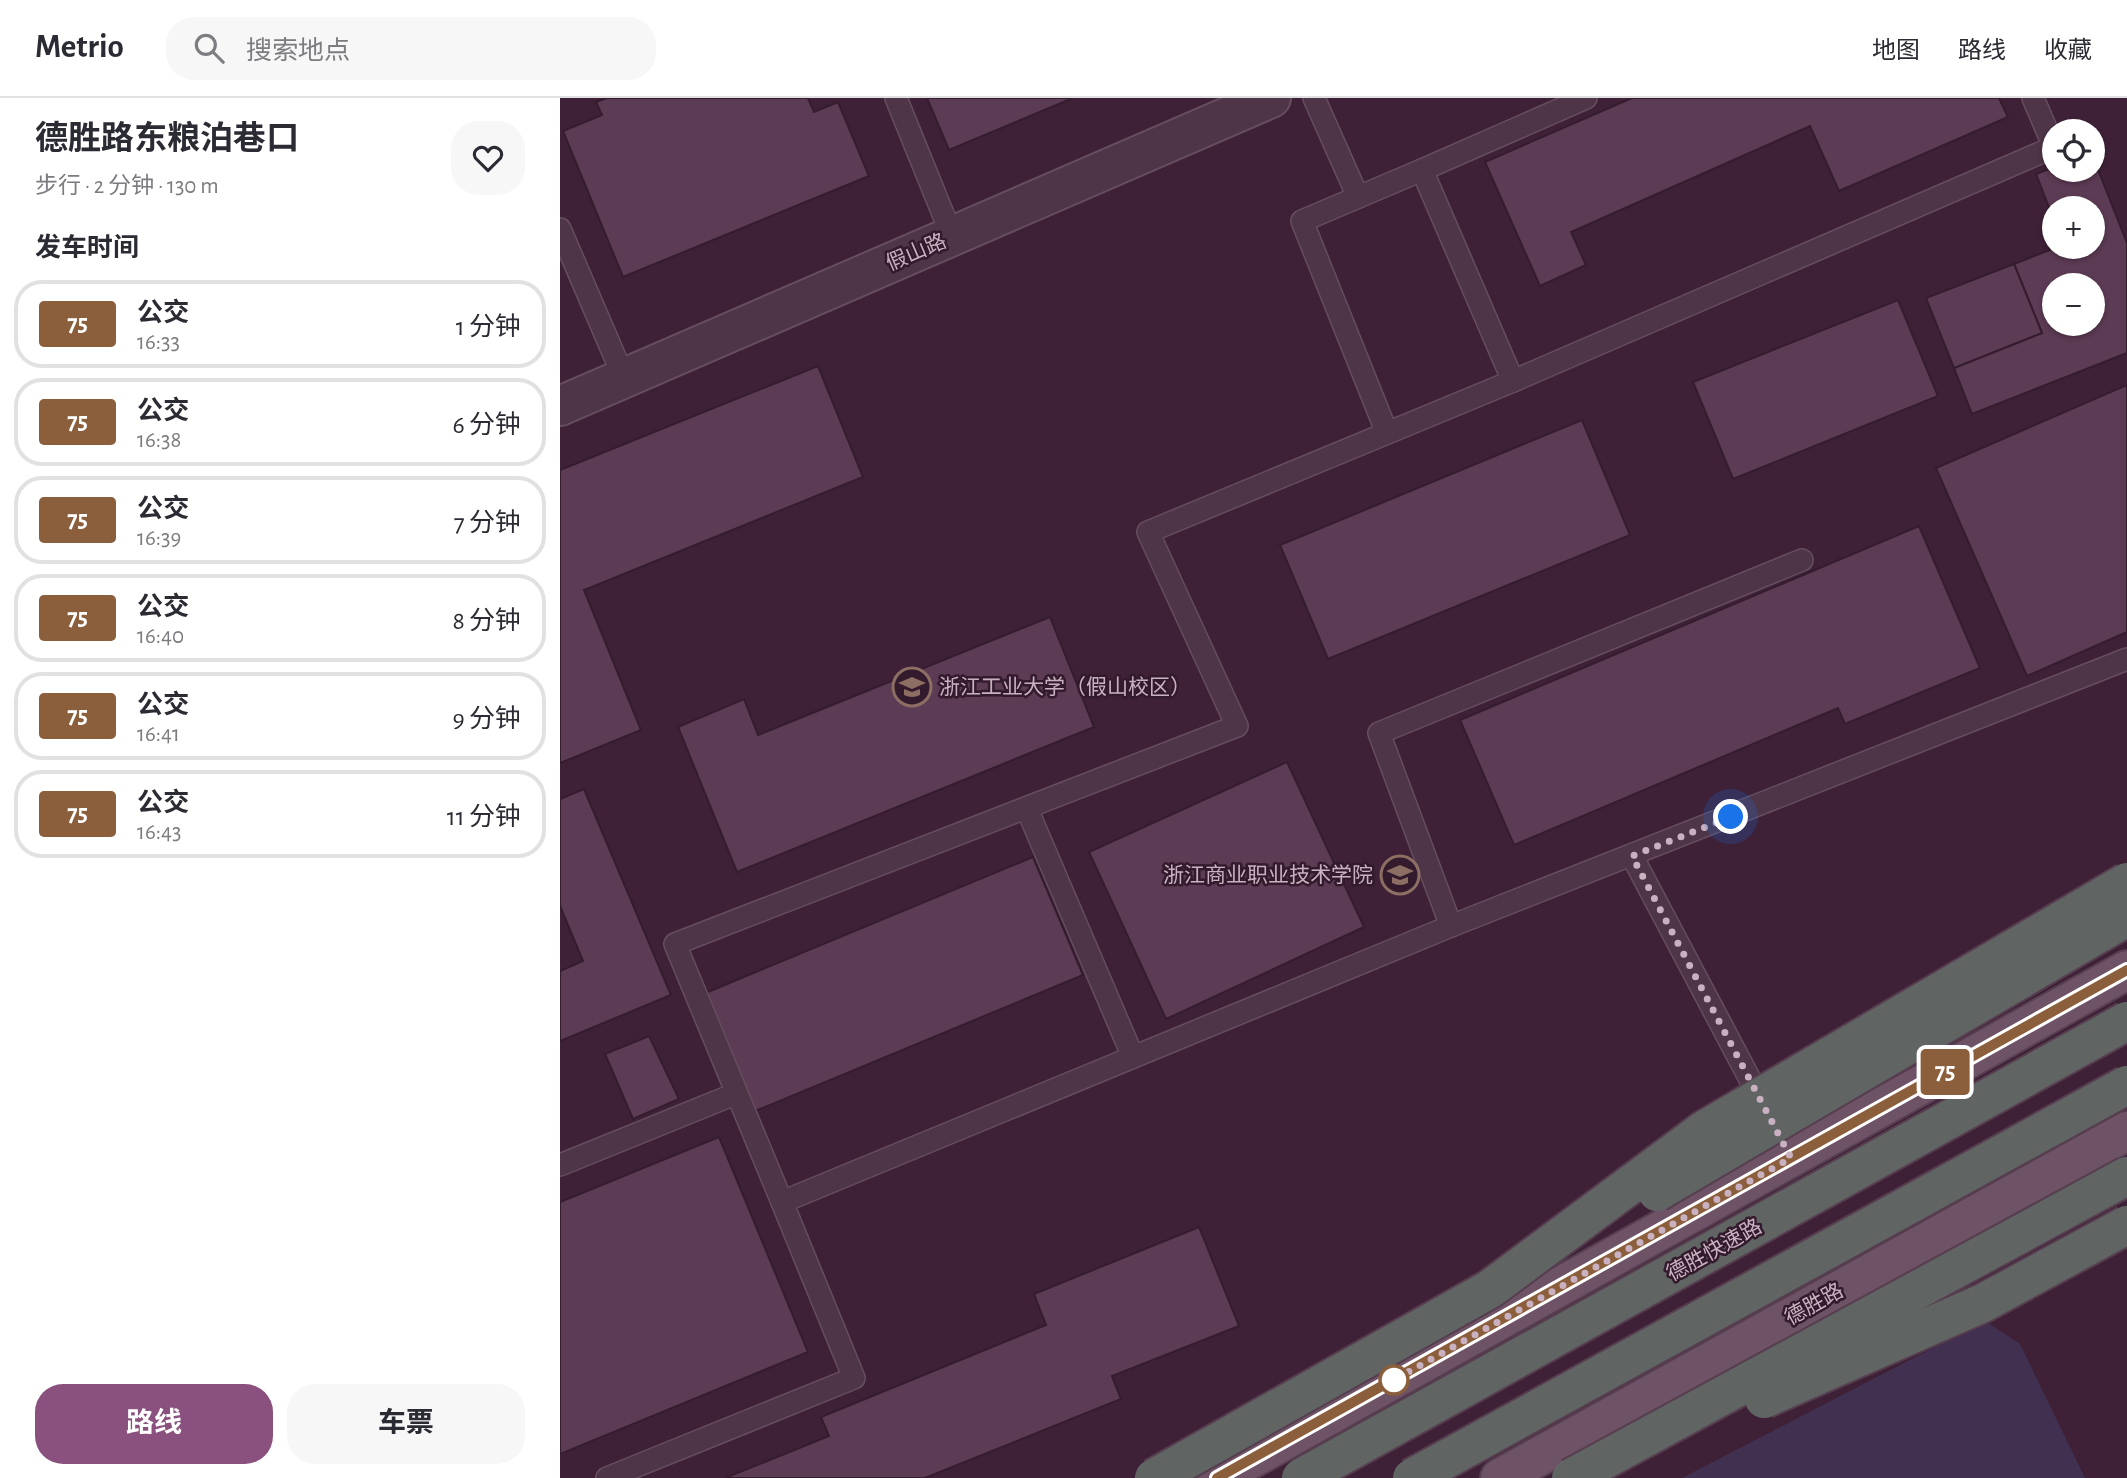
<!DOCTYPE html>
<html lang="zh">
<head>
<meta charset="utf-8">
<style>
	body { margin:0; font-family:"Alegreya Sans","Noto Sans SC",sans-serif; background:#f7f7f7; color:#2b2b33; height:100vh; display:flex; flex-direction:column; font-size:26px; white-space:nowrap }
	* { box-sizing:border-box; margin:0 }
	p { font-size:23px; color:#7c7c81 }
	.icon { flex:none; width:38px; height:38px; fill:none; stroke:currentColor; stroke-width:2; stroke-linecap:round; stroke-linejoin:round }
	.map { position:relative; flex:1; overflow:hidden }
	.side { display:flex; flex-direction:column; background:#fff; width:560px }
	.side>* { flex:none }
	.badge { padding:0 14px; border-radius:5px; font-size:24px; line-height:46px }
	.fabs { position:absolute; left:1482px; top:21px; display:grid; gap:14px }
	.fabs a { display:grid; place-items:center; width:63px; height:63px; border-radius:50%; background:#fff; box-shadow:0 2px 5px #0004; font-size:35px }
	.you { position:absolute; width:35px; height:35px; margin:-18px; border:5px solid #fff; border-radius:50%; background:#1a73e8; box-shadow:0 0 0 10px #1a73e833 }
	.map>.badge { position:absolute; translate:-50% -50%; box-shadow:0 0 0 4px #fff }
	h2 { padding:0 35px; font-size:26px; line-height:63px }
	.round { display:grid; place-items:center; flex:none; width:74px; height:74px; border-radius:28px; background:#f7f7f7 }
	.summary { display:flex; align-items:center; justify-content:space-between; height:119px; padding:0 35px }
	h1 { font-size:33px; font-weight:700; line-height:52px }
	.button { display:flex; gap:14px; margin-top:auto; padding:14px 35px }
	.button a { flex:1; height:80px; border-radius:28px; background:#8a517e; color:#fff; font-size:28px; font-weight:700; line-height:80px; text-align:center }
	.button a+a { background:#f7f7f7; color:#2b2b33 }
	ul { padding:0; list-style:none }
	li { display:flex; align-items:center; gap:21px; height:88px; margin:0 14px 10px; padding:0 21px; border:4px solid #e1e1e2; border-radius:28px }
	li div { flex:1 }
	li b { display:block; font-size:26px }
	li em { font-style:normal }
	li .badge { min-width:77px; font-weight:700; text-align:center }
	header { display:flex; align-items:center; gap:42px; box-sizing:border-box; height:98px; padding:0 35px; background:#fff; border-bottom:2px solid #e1e1e2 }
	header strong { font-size:33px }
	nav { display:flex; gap:38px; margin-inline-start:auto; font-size:24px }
	.search { width:490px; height:63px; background:#f7f7f7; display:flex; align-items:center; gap:18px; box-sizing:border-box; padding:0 24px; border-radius:28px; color:#7c7c81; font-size:26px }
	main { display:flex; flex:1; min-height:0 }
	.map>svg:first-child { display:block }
	.green { fill:#413050 }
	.building { fill:#5c3b54; stroke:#351c2e; stroke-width:2; fill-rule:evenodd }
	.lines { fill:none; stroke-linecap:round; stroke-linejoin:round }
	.service-casing { stroke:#664d5f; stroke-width:24 }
	.tertiary-casing { stroke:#664d5f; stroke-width:42 }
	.primary-casing { stroke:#573e50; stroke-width:42 }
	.service { stroke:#4e3547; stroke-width:21 }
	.tertiary { stroke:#4e3547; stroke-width:38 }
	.primary { stroke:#6e5367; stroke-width:38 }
	.trunk-bridge-casing { stroke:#563d4f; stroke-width:42; stroke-linecap:butt }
	.trunk-bridge { stroke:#606462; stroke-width:38 }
	.line-casing { stroke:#fff; stroke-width:16 }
	.line { stroke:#8b5e3c; stroke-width:10 }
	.walk { stroke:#c9b1c2; stroke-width:7; stroke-dasharray:0 12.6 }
	.stop-dot { fill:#fff; stroke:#8b5e3c; stroke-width:3.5 }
	.labels { text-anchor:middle; stroke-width:5; stroke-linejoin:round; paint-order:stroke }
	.street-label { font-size:21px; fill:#c9b1c2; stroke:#331a2c }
	.poi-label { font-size:21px; fill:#c9b1c2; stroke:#331a2c; text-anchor:start }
</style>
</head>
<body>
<header>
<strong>Metrio</strong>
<div class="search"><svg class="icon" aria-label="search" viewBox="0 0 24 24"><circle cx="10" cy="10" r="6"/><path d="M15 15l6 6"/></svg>搜索地点</div>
<nav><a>地图</a><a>路线</a><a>收藏</a></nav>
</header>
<main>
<section class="side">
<div class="summary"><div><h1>德胜路东粮泊巷口</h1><p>步行 · 2 分钟 · 130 m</p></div><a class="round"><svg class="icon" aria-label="heart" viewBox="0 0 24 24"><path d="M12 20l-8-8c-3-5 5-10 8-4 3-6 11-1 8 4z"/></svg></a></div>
<h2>发车时间</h2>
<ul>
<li><span class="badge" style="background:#8b5e3c;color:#fff">75</span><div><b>公交</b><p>16:33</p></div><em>1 分钟</em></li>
<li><span class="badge" style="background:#8b5e3c;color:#fff">75</span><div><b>公交</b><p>16:38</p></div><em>6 分钟</em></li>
<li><span class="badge" style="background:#8b5e3c;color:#fff">75</span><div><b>公交</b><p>16:39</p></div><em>7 分钟</em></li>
<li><span class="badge" style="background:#8b5e3c;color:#fff">75</span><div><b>公交</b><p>16:40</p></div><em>8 分钟</em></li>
<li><span class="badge" style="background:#8b5e3c;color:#fff">75</span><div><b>公交</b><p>16:41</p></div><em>9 分钟</em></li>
<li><span class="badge" style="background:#8b5e3c;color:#fff">75</span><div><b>公交</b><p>16:43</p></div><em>11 分钟</em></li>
</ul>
<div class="button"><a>路线</a><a>车票</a></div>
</section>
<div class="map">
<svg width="1567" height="1380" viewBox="0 0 1567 1380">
	<rect width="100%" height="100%" fill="#3e2137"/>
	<polygon class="green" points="1425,1223 1460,1246 1525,1380 1122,1380"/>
	<g class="building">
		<polygon points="47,0 248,0 254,14 278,4 309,78 63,179 3,33 42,17 36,4"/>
		<polygon points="367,0 513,0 389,52"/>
		<polygon points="1072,0 1439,0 1448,19 1279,93 1250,28 1011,134 1026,167 980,188 925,64"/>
		<path d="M1533,59l34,86v110l-155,61 -18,-46 88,-35 -28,-69 43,-17h36v-39h-39v12l-18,-46 18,-7v3h39zM1494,187h39v39h-39z"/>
		<polygon points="1454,166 1482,235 1394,270 1366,200"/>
		<polygon points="1338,202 1378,298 1173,381 1133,284"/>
		<polygon points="258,268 303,379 24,492 81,632 0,665 0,372"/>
		<polygon points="1567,287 1567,534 1467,578 1376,370"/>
		<polygon points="1022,322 1070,437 768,561 720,447"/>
		<polygon points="1359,428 1420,570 1285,626 1278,610 954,747 900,622"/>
		<polygon points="490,519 534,629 177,774 118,629 184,601 198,637"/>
		<polygon points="727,664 804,829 606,921 529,754"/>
		<polygon points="24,691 111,897 0,943 0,873 23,863 0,808 0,701"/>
		<polygon points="473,759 523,877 193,1014 143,896"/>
		<polygon points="89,938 119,1001 73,1021 45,956"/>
		<polygon points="159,1039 248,1254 0,1356 0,1104"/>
		<polygon points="639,1129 679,1228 552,1278 561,1301 365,1380 165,1380 269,1338 261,1319 486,1227 474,1196"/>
	</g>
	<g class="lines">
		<defs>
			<g id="service">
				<polyline points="336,0 392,138"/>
				<polyline points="754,0 798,99"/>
				<polyline points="1473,0 1494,49 953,283 588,434 677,628 115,846 222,1104 891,828 1567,561"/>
				<polyline points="862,72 1026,0"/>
				<polyline points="0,131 64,280"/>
				<polyline points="827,335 742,123 862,72 953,283"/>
				<polyline points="467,711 573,959"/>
				<polyline points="1072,758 1203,1006"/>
				<polyline points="891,828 819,635 1242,462"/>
				<polyline points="0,1067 175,996"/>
				<polyline points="47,1380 294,1280 222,1104"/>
			</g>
			<polyline id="tertiary" points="0,308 711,0"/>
			<g id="primary">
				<polyline points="657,1380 1567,872"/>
				<polyline points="940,1380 1567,1033"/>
			</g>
		</defs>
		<use href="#service" class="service-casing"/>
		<use href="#tertiary" class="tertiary-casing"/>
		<use href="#primary" class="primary-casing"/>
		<use href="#service" class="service"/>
		<use href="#tertiary" class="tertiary"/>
		<use href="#primary" class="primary"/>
		<defs>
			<g id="trunk-bridge">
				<polyline points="1097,1094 1567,819"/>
				<polyline points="1204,1301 1423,1205 1567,1127"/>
				<polyline points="594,1380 930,1191 1144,1032 1567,784"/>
				<polyline points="741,1380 1567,923"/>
				<polyline points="852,1380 1567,987"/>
				<polyline points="1011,1380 1567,1078"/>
			</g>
		</defs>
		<use href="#trunk-bridge" class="trunk-bridge-casing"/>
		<use href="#trunk-bridge" class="trunk-bridge"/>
	</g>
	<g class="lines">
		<defs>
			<polyline id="line" points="657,1380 1567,872"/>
		</defs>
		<use href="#line" class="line-casing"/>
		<use href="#line" class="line"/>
		<polyline class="walk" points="834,1282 825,1287 1231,1060 1072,758 1171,719"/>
	</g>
	<defs>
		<symbol id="university-ring" viewBox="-11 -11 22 22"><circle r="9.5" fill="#331a2c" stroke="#8d6e63" stroke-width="1.5"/><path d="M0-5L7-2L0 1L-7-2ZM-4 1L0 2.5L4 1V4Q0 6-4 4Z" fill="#8d6e63"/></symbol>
	</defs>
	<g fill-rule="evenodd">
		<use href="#university-ring" x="330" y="567" width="44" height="44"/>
		<use href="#university-ring" x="818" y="755" width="44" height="44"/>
	</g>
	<circle class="stop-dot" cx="834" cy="1282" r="14"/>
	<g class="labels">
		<g class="street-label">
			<text transform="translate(356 154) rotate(-23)" y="7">假山路</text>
			<text transform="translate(1154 1152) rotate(-29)" y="7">德胜快速路</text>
			<text transform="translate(1254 1206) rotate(-29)" y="7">德胜路</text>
		</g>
		<g class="poi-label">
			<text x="379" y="596">浙江工业大学（假山校区）</text>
			<text x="813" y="784" text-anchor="end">浙江商业职业技术学院</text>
		</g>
	</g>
</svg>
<div class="fabs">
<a><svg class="icon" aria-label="locate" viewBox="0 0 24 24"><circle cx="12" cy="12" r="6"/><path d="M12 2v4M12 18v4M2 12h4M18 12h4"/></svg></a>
<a>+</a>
<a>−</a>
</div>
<div class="you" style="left:1171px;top:719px"></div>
<b class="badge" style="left:1385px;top:974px;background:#8b5e3c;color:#fff">75</b>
</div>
</main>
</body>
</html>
